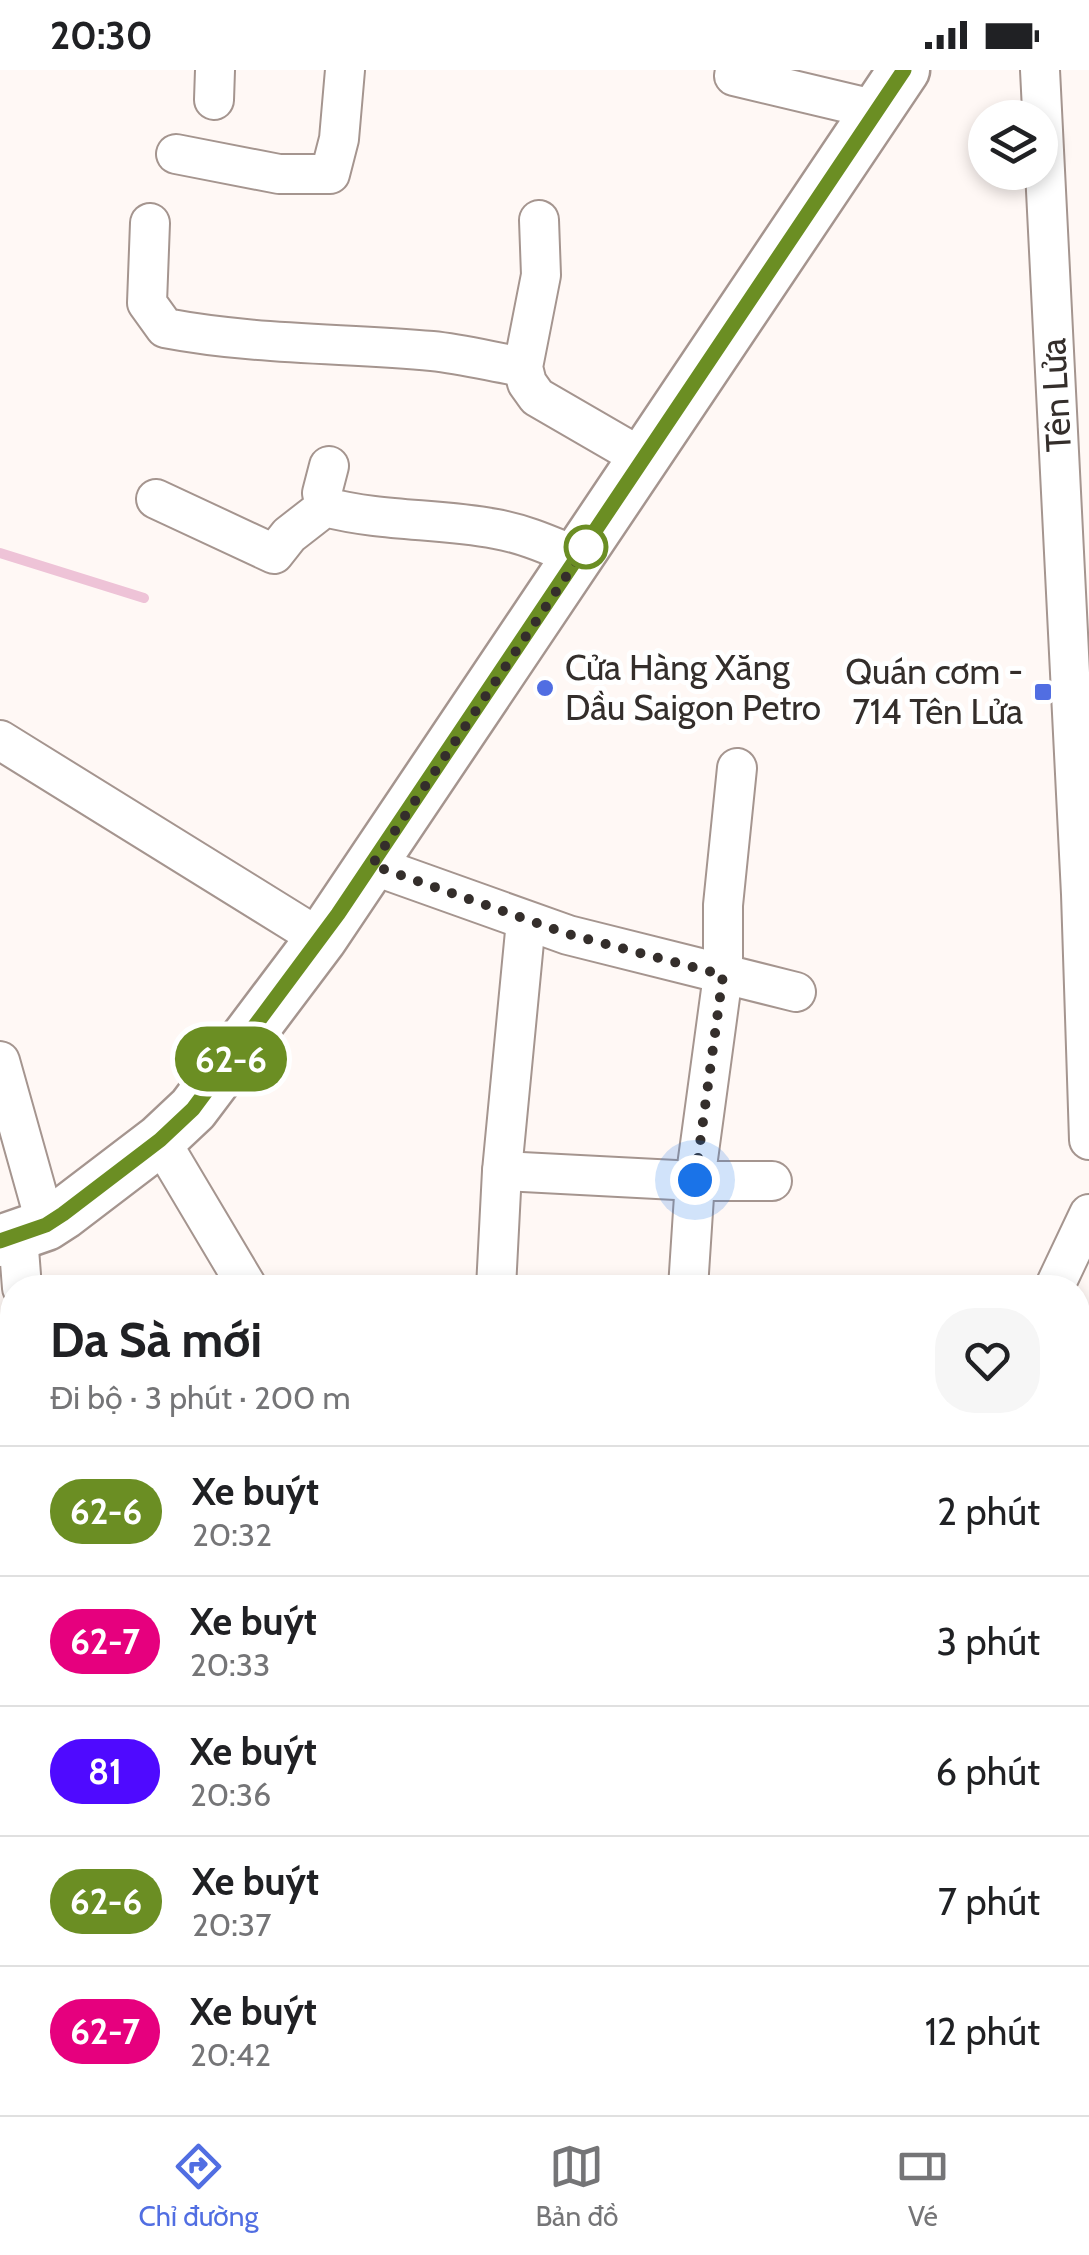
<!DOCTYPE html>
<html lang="vi">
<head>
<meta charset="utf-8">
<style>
	body { margin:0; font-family:Cabin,sans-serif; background:#f6f6f6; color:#202124; height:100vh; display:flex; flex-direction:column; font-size:38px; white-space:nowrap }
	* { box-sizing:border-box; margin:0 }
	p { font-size:32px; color:#757577 }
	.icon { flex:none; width:55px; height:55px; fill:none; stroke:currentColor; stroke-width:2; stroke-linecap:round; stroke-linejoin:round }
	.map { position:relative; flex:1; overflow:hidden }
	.side { position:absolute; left:0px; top:1205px; width:1090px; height:840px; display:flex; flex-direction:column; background:#fff; border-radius:40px 40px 0 0; box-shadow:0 5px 15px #0003 }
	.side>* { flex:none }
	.badge { padding:0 20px; border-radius:32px; font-size:35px; line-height:65px }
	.buttons { position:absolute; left:968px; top:30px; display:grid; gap:20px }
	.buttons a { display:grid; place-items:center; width:90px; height:90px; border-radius:50%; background:#fff; box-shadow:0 5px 15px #0003; font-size:50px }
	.you { position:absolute; width:50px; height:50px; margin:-25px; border:8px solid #fff; border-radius:50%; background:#1a73e8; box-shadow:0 0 0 15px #1a73e833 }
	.map>.badge { position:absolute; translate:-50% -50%; box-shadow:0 0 0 5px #fff }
	.round { display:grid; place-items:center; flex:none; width:105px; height:105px; border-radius:40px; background:#f6f6f6 }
	.overview { display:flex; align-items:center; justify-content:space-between; height:170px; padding:0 50px }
	h1 { font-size:48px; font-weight:700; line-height:75px }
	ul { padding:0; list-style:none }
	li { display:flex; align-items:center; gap:30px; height:130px; padding:0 50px; border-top:2px solid #e0e0e0 }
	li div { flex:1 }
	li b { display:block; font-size:38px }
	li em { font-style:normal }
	li .badge { min-width:110px; font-weight:700; text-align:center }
	.status { display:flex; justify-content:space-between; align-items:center; height:70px; padding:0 50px; background:#fff; direction:ltr }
	.status svg { height:28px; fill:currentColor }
	.menu { display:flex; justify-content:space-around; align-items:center; height:140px; border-top:2px solid #e0e0e0; background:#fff; font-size:28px; color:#757577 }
	.menu a { display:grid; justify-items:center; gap:5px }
	.menu .active { color:#516ee2 }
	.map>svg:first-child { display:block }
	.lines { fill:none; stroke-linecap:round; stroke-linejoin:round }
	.stream { stroke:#eec3d7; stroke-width:10 }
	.minor-casing { stroke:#a5958f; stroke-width:42 }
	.major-casing { stroke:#a5958f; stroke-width:55 }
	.minor { stroke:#fff; stroke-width:38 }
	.major { stroke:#fff; stroke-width:50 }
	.line-casing { stroke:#fff; stroke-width:22 }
	.line { stroke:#6b8e23; stroke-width:15 }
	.walk { stroke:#342e2b; stroke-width:10; stroke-dasharray:0 18 }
	.stop-dot { fill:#fff; stroke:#6b8e23; stroke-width:5 }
	.poi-dot { fill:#516ee2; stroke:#fff; stroke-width:4 }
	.labels { text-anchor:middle; stroke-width:10; stroke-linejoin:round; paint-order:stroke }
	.street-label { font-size:35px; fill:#342e2b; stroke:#fff }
	.poi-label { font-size:35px; fill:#342e2b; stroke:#fff; text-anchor:start }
</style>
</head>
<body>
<div class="status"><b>20:30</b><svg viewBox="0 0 49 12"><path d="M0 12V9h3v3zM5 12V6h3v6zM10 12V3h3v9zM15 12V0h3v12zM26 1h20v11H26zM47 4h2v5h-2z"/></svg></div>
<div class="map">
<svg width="1089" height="2045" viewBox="0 0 1089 2045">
	<rect width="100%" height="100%" fill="#fff8f5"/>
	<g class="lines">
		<polyline class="stream" points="0,483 144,528"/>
		<defs>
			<g id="minor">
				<polyline points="735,0 734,6 877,40"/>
				<polyline points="1040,0 1081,824 1089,1070"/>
				<polyline points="214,30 215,0"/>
				<polyline points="176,84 279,104 330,104 339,69 345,0"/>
				<polyline points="539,150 541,205 523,297 527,313 537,327 644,389"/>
				<path d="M150,153l-3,80 18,25c89,17 178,15 267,23 30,3 61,11 91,16"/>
				<path d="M156,429l118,55 15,-19 36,-28c58,15 113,11 171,22 29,5 55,17 82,28"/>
				<polyline points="325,437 322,423 329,396"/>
				<polyline points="0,670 321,869"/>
				<polyline points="372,795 568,865 796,922"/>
				<polyline points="0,991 46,1155"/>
				<polyline points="160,1070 248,1218"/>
				<polyline points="502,1101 695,1111 772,1111"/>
				<polyline points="18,1166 22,1218"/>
				<polyline points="496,1218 502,1101 526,851"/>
				<polyline points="688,1218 695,1111 723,905 723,835 737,698"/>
				<polyline points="1054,1218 1089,1144"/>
				<polyline points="1078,1712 1089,1712"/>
				<polyline points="0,1759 12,1759"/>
				<polyline points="48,2032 48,2045"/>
				<polyline points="551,2032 551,2045"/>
				<polyline points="931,2032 931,2045"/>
				<polyline points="250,2045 250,2032"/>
				<polyline points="745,2045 745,2032"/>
			</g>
			<polyline id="major" points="0,1171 46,1155 63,1144 160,1070 193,1039 321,869 904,0"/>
		</defs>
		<use href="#minor" class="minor-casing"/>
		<use href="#major" class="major-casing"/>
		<use href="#minor" class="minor"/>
		<use href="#major" class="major"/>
	</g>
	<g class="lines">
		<defs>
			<polyline id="line" points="0,1171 46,1155 63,1144 160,1070 193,1039 338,844 904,0"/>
		</defs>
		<use href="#line" class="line-casing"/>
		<use href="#line" class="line"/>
		<polyline class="walk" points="586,477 372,795 568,864 723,905 695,1110"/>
	</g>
	<circle class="stop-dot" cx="586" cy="477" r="20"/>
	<g class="poi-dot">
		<circle cx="545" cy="618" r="10"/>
		<rect x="1033" y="612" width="20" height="20" rx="5"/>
	</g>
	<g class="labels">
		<g class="street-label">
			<text transform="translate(1056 325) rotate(-93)" y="12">Tên Lửa</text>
		</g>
		<g class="poi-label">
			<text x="565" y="610">Cửa Hàng Xăng<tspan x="565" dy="40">Dầu Saigon Petro</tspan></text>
			<text x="1023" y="614" text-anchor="end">Quán cơm -<tspan x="1023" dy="40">714 Tên Lửa</tspan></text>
		</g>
	</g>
</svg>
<div class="buttons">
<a><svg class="icon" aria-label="layers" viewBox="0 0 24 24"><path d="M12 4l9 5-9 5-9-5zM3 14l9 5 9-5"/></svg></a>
</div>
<div class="you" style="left:695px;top:1110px"></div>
<b class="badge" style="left:231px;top:989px;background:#6b8e23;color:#fff">62-6</b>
<section class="side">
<div class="overview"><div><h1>Da Sà mới</h1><p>Đi bộ · 3 phút · 200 m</p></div><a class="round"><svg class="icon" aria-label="heart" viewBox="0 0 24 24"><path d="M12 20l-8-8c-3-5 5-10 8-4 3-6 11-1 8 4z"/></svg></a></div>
<ul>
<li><span class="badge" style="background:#6b8e23;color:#fff">62-6</span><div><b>Xe buýt</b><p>20:32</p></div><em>2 phút</em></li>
<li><span class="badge" style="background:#e6007e;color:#fff">62-7</span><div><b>Xe buýt</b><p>20:33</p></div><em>3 phút</em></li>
<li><span class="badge" style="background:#4f0aff;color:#fff">81</span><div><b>Xe buýt</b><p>20:36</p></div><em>6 phút</em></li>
<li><span class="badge" style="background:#6b8e23;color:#fff">62-6</span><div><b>Xe buýt</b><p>20:37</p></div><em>7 phút</em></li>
<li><span class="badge" style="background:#e6007e;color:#fff">62-7</span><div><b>Xe buýt</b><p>20:42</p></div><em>12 phút</em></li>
</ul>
</section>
</div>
<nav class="menu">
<a class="active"><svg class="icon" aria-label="directions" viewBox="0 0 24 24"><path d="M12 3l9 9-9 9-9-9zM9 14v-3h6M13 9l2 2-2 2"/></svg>Chỉ đường</a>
<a><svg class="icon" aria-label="map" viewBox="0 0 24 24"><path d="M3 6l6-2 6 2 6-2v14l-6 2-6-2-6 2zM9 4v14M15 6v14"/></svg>Bản đồ</a>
<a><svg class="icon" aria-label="tickets" viewBox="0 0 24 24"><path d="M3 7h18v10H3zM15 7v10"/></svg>Vé</a>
</nav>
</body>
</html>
